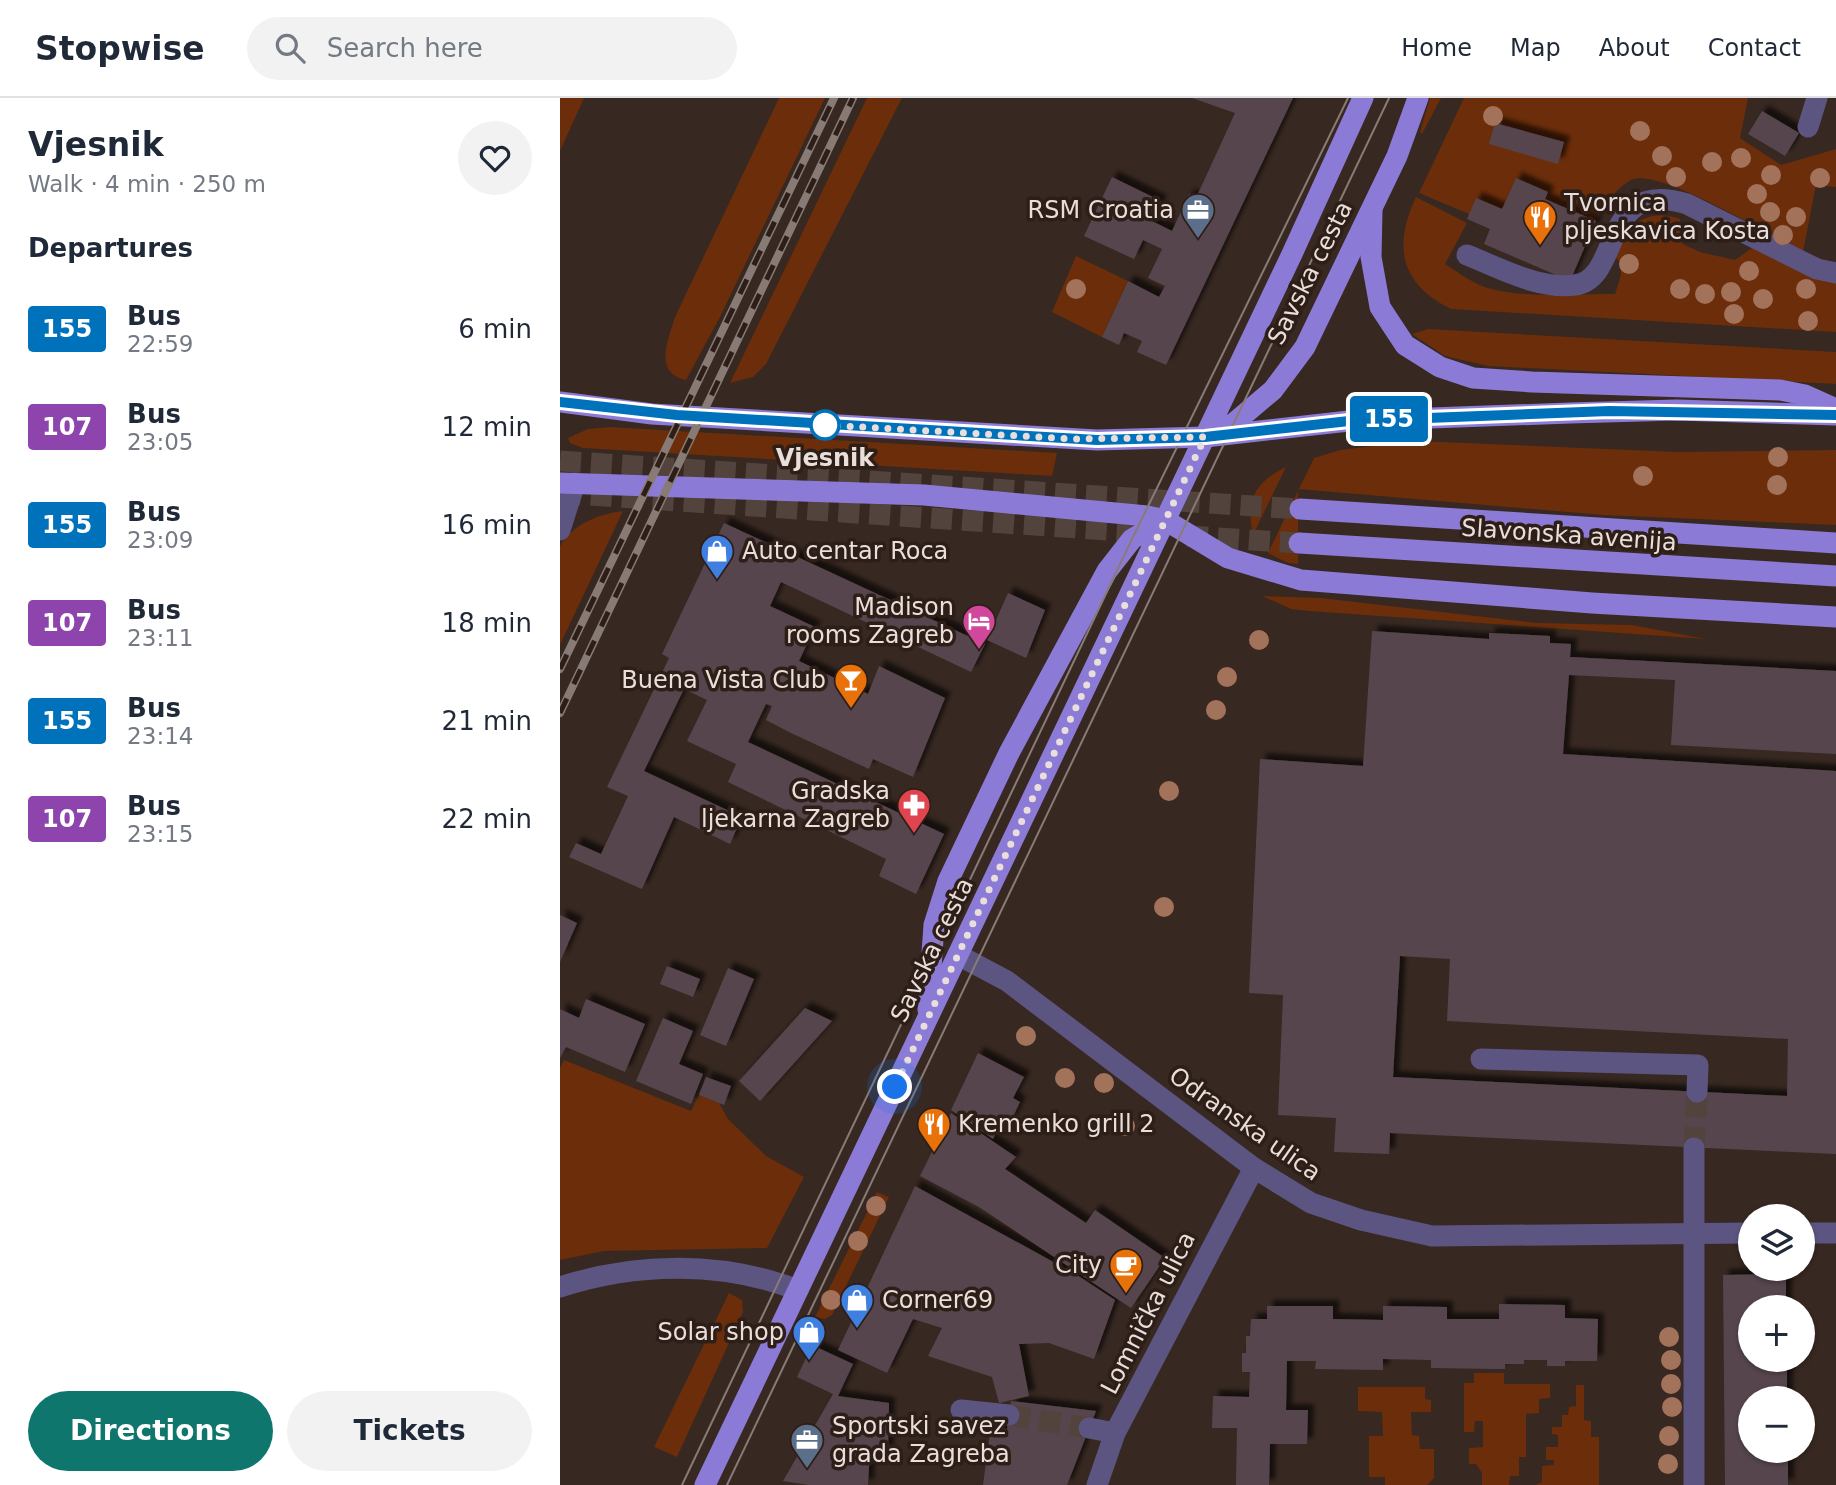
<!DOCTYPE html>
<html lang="en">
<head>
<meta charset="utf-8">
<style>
	body { margin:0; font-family:"DejaVu Sans",sans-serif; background:#f2f2f3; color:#1f2937; height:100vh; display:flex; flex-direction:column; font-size:26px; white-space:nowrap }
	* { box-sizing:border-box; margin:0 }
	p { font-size:23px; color:#747a83 }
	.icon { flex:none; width:38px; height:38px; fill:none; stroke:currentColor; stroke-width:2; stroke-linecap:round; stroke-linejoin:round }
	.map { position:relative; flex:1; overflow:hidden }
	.details { display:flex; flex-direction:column; background:#fff; width:560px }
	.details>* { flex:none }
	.badge { padding:0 14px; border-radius:5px; font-size:24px; line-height:46px }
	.tools { position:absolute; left:1178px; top:1106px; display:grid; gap:14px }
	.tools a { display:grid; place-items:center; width:77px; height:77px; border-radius:50%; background:#fff; box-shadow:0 2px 5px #0004; font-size:35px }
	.you { position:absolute; width:35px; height:35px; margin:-18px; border:5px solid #fff; border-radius:50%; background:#1a73e8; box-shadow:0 0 0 10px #1a73e833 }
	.map>.badge { position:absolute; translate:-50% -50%; box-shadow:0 0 0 4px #fff }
	h2 { padding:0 28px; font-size:26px; line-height:63px }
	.round { display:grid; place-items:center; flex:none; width:74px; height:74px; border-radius:37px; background:#f2f2f3 }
	.headline { display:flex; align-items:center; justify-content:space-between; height:119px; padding:0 28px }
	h1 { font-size:33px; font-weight:600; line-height:52px }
	.primary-button { display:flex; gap:14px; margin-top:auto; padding:14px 28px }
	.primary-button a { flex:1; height:80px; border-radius:42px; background:#0f766e; color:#fff; font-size:28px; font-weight:600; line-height:80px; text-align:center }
	.primary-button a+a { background:#f2f2f3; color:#1f2937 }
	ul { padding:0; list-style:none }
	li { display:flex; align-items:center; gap:21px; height:98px; padding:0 28px }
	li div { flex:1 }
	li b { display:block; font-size:26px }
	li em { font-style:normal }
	li .badge { min-width:77px; font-weight:700; text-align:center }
	header { display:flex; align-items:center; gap:42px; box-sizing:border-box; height:98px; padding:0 35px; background:#fff; border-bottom:2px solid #e0e1e3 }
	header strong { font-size:33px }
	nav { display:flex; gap:38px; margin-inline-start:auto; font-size:24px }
	.search { width:490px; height:63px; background:#f2f2f3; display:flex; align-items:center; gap:18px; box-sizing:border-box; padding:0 24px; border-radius:38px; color:#747a83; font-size:26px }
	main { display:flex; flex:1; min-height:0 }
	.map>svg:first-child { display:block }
	.green { fill:#6b2d0a }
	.building { fill:#56454e; fill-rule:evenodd; filter:url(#shadow) }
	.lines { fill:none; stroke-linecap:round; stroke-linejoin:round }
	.minor-tunnel { stroke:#52433d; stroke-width:21; stroke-dasharray:21 10; stroke-linecap:butt }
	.major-tunnel { stroke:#52433d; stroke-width:21; stroke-dasharray:21 10; stroke-linecap:butt }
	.minor { stroke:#5c5581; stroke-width:21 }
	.major { stroke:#8c7bd6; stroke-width:21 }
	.tram { stroke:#887b76; stroke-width:2 }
	.rail-casing { stroke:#887b76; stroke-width:8 }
	.rail { stroke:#2d1e17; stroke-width:5; stroke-dasharray:16; stroke-linecap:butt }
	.tree { fill:#a3725b }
	.line-casing { stroke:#fff; stroke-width:16 }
	.line { stroke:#0072bc; stroke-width:10 }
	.walk { stroke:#e9deda; stroke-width:7; stroke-dasharray:0 12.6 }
	.stop-dot { fill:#fff; stroke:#0072bc; stroke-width:3.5 }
	.labels { text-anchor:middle; stroke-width:7; stroke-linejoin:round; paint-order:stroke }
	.poi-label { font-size:24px; fill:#e9deda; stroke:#2d1e17; text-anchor:end }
	.street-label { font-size:24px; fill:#e9deda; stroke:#2d1e17 }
	.stop-label { font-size:24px; font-weight:bold; fill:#e9deda; stroke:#2d1e17 }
</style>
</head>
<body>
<header>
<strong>Stopwise</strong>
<div class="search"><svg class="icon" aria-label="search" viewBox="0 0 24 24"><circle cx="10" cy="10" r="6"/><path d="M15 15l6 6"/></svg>Search here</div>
<nav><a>Home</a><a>Map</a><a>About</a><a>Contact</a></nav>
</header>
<main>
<section class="details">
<div class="headline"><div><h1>Vjesnik</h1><p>Walk · 4 min · 250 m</p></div><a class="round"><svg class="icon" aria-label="heart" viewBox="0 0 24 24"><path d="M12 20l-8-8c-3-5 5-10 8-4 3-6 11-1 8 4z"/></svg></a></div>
<h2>Departures</h2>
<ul>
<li><span class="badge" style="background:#0072bc;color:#fff">155</span><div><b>Bus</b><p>22:59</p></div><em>6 min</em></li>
<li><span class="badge" style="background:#8e44ad;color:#fff">107</span><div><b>Bus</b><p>23:05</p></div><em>12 min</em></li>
<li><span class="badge" style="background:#0072bc;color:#fff">155</span><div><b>Bus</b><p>23:09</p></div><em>16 min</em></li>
<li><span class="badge" style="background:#8e44ad;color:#fff">107</span><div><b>Bus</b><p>23:11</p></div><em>18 min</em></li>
<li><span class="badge" style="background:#0072bc;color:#fff">155</span><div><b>Bus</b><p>23:14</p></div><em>21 min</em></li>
<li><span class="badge" style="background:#8e44ad;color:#fff">107</span><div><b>Bus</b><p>23:15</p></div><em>22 min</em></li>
</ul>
<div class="primary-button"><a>Directions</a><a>Tickets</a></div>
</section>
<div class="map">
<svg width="1276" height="1387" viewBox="0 0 1276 1387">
	<defs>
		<filter id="shadow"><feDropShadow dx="6" dy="-6" stdDeviation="2" flood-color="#0009"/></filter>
	</defs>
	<rect width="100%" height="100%" fill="#372821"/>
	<g class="green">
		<polygon points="0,0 24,0 0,53"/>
		<path d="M219,0h46l-105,219 -34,63c-33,-7 -18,-40 -11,-63z"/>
		<polygon points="307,0 342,0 206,266 193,279 170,285"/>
		<polygon points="870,0 881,0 862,36 860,34"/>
		<path d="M904,0h284l-8,40 41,27 55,-16v38l-20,-2 -13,67c-30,-14 -145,-86 -172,-72 -17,9 -25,26 -35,41l-51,-22 3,-7 -31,-14 -15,31 -33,5 -50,-21z"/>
		<path d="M856,99l51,26 -22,41c14,9 27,19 43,24 39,11 86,5 127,6l6,-19 -1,-13 -7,-7c9,-29 36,-48 67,-36l1,24 19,9 35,8 17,-12 84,32v52l-385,-23c-51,-25 -58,-63 -35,-112z"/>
		<polygon points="516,158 568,183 542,239 492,214"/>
		<polygon points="868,231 1276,254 1276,286 928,268 885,258 852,236"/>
		<polygon points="50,329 497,355 492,378 23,350 10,345 8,340 28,331"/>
		<polygon points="856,343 1118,354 1276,352 1276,427 1043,417 738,391 738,466 728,465 708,455 754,360 780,352"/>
		<path d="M726,369l-33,68c-8,-35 2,-53 33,-68z"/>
		<path d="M63,413l-63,134v-99c13,-22 38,-32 63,-35z"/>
		<polygon points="702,498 761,500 976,525 1072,527 1146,541 749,513 731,511"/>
		<polygon points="4,962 131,1013 139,997 159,1005 168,1021 206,1058 244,1079 207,1150 44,1153 0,1162 0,970"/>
		<polygon points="317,1094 329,1099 272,1217 265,1221 255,1219"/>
		<polygon points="169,1195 182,1202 183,1214 117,1359 94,1349"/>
		<polygon points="914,1275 944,1275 944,1286 990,1286 990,1300 979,1301 979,1315 966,1316 966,1359 959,1359 959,1378 950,1378 949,1387 922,1387 922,1375 916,1366 909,1366 909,1350 923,1349 923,1323 915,1323 914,1334 904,1334 904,1285 914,1285"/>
		<polygon points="1016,1287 1024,1287 1024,1322 1031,1323 1031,1339 1039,1339 1039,1387 976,1387 982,1384 982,1368 994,1367 994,1362 986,1362 986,1349 998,1349 998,1337 992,1336 992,1329 1002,1329 1002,1317 1008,1317 1009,1309 1016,1308"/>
		<polygon points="798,1289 865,1289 865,1301 871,1302 871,1314 851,1314 852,1337 859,1338 860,1351 874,1351 874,1380 867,1387 825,1387 825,1379 809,1379 809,1338 823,1338 822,1314 798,1313"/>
	</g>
	<g class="building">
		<polygon points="632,0 733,0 606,267 577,254 582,243 564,235 559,247 542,239 568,183 599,199 605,188 588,180 602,151 583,142 574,161 524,138 552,79 601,103 592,123 612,133 629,96 636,100 675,15"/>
		<polygon points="1202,13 1239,35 1225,58 1188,36"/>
		<polygon points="935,25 1004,44 998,66 929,46"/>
		<polygon points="956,80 988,94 985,101 1036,123 1010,183 924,146 930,131 907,121 916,100 942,111"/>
		<polygon points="164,425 425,546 411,574 221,484 210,508 255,529 239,563 308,596 319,568 385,600 353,679 313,661 309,671 231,635 206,622 212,608 206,606 188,644 384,736 356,796 319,778 326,761 168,684 176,666 127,643 147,602 124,591 84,673 182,719 170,746 114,719 82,791 9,759 16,745 41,756 68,698 47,689 109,560 102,556"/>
		<polygon points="448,495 485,512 466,560 427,542"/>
		<path d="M812,533l117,8v-6l61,3v7l21,1 -1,13 266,14v83l-165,-9 4,-65 -106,-5 -6,79 273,17v383l-446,-21 -1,21 -55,-2 2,-34 -58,-3 5,-120 -34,-2 11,-234 103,7zM840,858l50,3 -3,62 341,18 -1,57 -394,-19z"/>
		<polygon points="0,817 17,825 0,864"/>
		<polygon points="107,868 140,881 133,899 100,886"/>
		<polygon points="168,870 194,881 166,948 140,937"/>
		<polygon points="26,901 85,926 65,974 6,949 0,960 0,911 19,920"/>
		<polygon points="245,910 272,923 200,1003 179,983"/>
		<polygon points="103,920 133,933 119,966 143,976 131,1006 76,983"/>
		<polygon points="418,955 464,979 453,1000 460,1004 451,1023 443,1020 433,1041 391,1012"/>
		<polygon points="146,979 171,988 164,1007 139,997"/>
		<polygon points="391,1015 456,1059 445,1071 526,1125 535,1112 605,1160 571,1210 419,1109 360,1078"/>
		<polygon points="355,1088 517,1177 555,1202 534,1261 489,1245 459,1246 469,1298 439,1305 432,1279 368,1258 382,1230 353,1221 327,1275 278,1252"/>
		<polygon points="1226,1176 1226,1209 1190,1209 1190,1262 1227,1262 1227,1300 1190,1300 1190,1353 1228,1353 1228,1387 1165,1387 1163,1177"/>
		<polygon points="939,1206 1005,1207 1005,1220 1038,1221 1037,1263 1005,1263 1005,1268 987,1268 987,1262 964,1262 964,1266 945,1266 945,1271 938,1271 871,1270 871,1262 823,1261 823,1272 755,1271 756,1263 727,1263 726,1312 748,1312 747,1346 710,1346 709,1387 676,1387 677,1330 652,1330 653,1298 689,1299 690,1274 682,1274 682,1255 686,1255 686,1238 690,1238 691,1221 707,1221 707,1208 773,1208 773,1221 823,1222 823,1208 887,1209 887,1221 939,1221"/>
		<polygon points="252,1247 293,1266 278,1298 329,1305 328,1354 310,1352 308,1387 249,1387 223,1383 273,1296 237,1279"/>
		<polygon points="451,1303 536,1313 507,1387 423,1387 431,1328 447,1331"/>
	</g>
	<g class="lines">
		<g class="minor-tunnel">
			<polyline points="1134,1050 1137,994"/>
			<polyline points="449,1317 529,1330"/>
		</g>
		<g class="major-tunnel">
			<polyline points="0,363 740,411"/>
			<polyline points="0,395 592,435"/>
			<polyline points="627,438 739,445"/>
		</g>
		<g class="minor">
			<polyline points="1248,29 1257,0"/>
			<path d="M907,157c33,13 72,35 108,30 48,-6 24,-108 112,-81l130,65 19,4"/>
			<polyline points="0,432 15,385"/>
			<polyline points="398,857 447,883 694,1070 751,1105 801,1122 872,1138 1190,1135"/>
			<polyline points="921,961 1138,967 1137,994"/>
			<polyline points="1242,1135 1276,1135"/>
			<path d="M0,1189c77,-25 162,-26 238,3"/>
			<polyline points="401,1312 449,1317"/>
			<polyline points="529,1330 555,1335"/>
			<polyline points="537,1387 555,1335 694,1070"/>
			<polyline points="1134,1387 1134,1050"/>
		</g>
		<g class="major">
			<polyline points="812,113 811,159 820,209 845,247 880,269 913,280 972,284 1220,292 1245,297 1276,311"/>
			<polyline points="0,304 92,316 537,342 645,339 789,323 1010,315 1117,312 1276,317"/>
			<polyline points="653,335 674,325 713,292 745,249 837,58 858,0"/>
			<polyline points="0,385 364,397 587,418 605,422 668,460 741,482 1032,505 1276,519"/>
			<polyline points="740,411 1276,445"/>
			<polyline points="739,445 1276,478"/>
			<polyline points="368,912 374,827 388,783 449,655 547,473 572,441 605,422"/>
			<polyline points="145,1387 732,156 803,0"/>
		</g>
		<g class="tram">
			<polyline points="122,1387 572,441 788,0"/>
			<polyline points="167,1387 829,0"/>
		</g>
		<defs>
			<g id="rail">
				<polyline points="0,571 274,0"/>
				<polyline points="0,615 293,0"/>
			</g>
		</defs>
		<use href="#rail" class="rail-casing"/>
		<use href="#rail" class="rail"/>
	</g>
	<g class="tree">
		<circle cx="933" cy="18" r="10"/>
		<circle cx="1080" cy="33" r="10"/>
		<circle cx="1102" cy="58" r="10"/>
		<circle cx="1181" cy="60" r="10"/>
		<circle cx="1152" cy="64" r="10"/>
		<circle cx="1211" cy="77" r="10"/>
		<circle cx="1116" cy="79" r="10"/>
		<circle cx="1260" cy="80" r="10"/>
		<circle cx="1197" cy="96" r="10"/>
		<circle cx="1210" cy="114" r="10"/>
		<circle cx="1236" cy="119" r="10"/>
		<circle cx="1223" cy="137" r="10"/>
		<circle cx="1069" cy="166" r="10"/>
		<circle cx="1189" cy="173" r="10"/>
		<circle cx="516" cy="191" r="10"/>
		<circle cx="1120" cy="191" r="10"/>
		<circle cx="1246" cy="191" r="10"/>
		<circle cx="1171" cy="194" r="10"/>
		<circle cx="1145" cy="196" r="10"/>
		<circle cx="1203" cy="201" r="10"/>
		<circle cx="1174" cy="216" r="10"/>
		<circle cx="1248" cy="223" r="10"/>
		<circle cx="1218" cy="359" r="10"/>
		<circle cx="1083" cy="378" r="10"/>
		<circle cx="1217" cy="387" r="10"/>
		<circle cx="699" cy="542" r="10"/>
		<circle cx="667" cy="579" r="10"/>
		<circle cx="656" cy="612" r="10"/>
		<circle cx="609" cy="693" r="10"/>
		<circle cx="604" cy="809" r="10"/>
		<circle cx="466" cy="938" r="10"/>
		<circle cx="505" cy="980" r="10"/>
		<circle cx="544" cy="985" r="10"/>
		<circle cx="565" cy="1028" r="10"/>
		<circle cx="316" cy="1108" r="10"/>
		<circle cx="298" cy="1143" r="10"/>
		<circle cx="271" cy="1202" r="10"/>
		<circle cx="1109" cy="1239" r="10"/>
		<circle cx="1111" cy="1262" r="10"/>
		<circle cx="1111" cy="1286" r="10"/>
		<circle cx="1112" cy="1309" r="10"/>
		<circle cx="1109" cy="1338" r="10"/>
		<circle cx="1108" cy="1366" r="10"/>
	</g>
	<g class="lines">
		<defs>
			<polyline id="line" points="0,304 117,317 537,342 645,339 789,323 1049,313 1276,317"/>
		</defs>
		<use href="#line" class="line-casing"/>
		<use href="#line" class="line"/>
		<polyline class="walk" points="265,327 514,341 645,339 335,989"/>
	</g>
	<defs>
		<symbol id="office-pin" viewBox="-11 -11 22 30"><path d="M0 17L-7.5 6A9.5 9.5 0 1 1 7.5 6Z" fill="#5c6f8a" stroke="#2d1e17"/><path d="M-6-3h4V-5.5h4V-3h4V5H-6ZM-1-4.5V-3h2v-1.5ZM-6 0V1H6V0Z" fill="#fff"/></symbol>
		<symbol id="restaurant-pin" viewBox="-11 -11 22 30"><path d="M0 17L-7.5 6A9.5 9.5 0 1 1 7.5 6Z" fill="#e8710a" stroke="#2d1e17"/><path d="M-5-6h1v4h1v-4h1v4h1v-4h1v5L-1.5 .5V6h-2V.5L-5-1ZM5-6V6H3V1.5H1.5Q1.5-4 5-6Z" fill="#fff"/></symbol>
		<symbol id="shop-pin" viewBox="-11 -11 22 30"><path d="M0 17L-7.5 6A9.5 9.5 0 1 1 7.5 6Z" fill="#3f7fe0" stroke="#2d1e17"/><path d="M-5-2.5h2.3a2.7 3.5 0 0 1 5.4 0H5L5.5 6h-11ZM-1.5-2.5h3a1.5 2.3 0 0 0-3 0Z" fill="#fff"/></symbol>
		<symbol id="hotel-pin" viewBox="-11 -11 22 30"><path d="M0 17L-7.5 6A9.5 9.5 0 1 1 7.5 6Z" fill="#d1479c" stroke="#2d1e17"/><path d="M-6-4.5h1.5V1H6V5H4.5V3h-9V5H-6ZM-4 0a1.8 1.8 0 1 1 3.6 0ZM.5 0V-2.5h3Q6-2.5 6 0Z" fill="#fff"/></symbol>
		<symbol id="bar-pin" viewBox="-11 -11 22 30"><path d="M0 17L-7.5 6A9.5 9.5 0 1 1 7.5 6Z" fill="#e8710a" stroke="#2d1e17"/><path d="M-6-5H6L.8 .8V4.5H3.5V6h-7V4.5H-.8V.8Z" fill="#fff"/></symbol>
		<symbol id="pharmacy-pin" viewBox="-11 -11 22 30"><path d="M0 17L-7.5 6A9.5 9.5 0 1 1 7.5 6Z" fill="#e0444e" stroke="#2d1e17"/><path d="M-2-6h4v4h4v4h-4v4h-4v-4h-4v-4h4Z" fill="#fff"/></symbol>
		<symbol id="cafe-pin" viewBox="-11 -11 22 30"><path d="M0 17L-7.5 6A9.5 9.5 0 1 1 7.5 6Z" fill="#e8710a" stroke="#2d1e17"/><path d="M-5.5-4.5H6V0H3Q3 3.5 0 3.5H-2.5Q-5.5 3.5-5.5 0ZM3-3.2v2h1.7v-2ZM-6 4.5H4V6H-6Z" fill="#fff"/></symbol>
	</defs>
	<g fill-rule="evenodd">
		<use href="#office-pin" x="619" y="93" width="38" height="52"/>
		<use href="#restaurant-pin" x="961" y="100" width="38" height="52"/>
		<use href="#shop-pin" x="138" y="434" width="38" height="52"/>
		<use href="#hotel-pin" x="400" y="504" width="38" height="52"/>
		<use href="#bar-pin" x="272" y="563" width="38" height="52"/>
		<use href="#pharmacy-pin" x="335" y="688" width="38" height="52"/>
		<use href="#restaurant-pin" x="355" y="1007" width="38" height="52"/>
		<use href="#cafe-pin" x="547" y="1148" width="38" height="52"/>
		<use href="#shop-pin" x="278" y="1183" width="38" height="52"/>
		<use href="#shop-pin" x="230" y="1215" width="38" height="52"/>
		<use href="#office-pin" x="228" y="1323" width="38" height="52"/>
	</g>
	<circle class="stop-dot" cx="265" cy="327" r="14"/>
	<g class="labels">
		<g class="poi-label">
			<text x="1004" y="113" text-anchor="start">Tvornica<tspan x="1004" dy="28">pljeskavica Kosta</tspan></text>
			<text x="614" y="120">RSM Croatia</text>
			<text x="182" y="461" text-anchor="start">Auto centar Roca</text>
			<text x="394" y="517">Madison<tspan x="394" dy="28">rooms Zagreb</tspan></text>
			<text x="266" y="590">Buena Vista Club</text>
			<text x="330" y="701">Gradska<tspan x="330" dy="28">ljekarna Zagreb</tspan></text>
			<text x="398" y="1034" text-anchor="start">Kremenko grill 2</text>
			<text x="542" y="1175">City</text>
			<text x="322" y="1210" text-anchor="start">Corner69</text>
			<text x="224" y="1242">Solar shop</text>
			<text x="272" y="1336" text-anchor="start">Sportski savez<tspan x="272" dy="28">grada Zagreba</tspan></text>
		</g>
		<g class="street-label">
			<text transform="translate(750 175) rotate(-63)" y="8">Savska cesta</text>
			<text transform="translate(1009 437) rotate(4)" y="8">Slavonska avenija</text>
			<text transform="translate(372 852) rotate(-64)" y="8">Savska cesta</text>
			<text transform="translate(685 1026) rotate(35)" y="8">Odranska ulica</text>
			<text transform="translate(588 1215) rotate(-63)" y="8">Lomnička ulica</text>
		</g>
		<g class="stop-label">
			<text x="265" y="368">Vjesnik</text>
		</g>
	</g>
</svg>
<div class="tools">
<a><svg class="icon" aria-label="layers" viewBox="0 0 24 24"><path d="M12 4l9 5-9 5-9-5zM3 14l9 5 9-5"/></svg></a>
<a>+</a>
<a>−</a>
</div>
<div class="you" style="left:335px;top:989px"></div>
<b class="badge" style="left:829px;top:321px;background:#0072bc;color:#fff">155</b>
</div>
</main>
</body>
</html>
